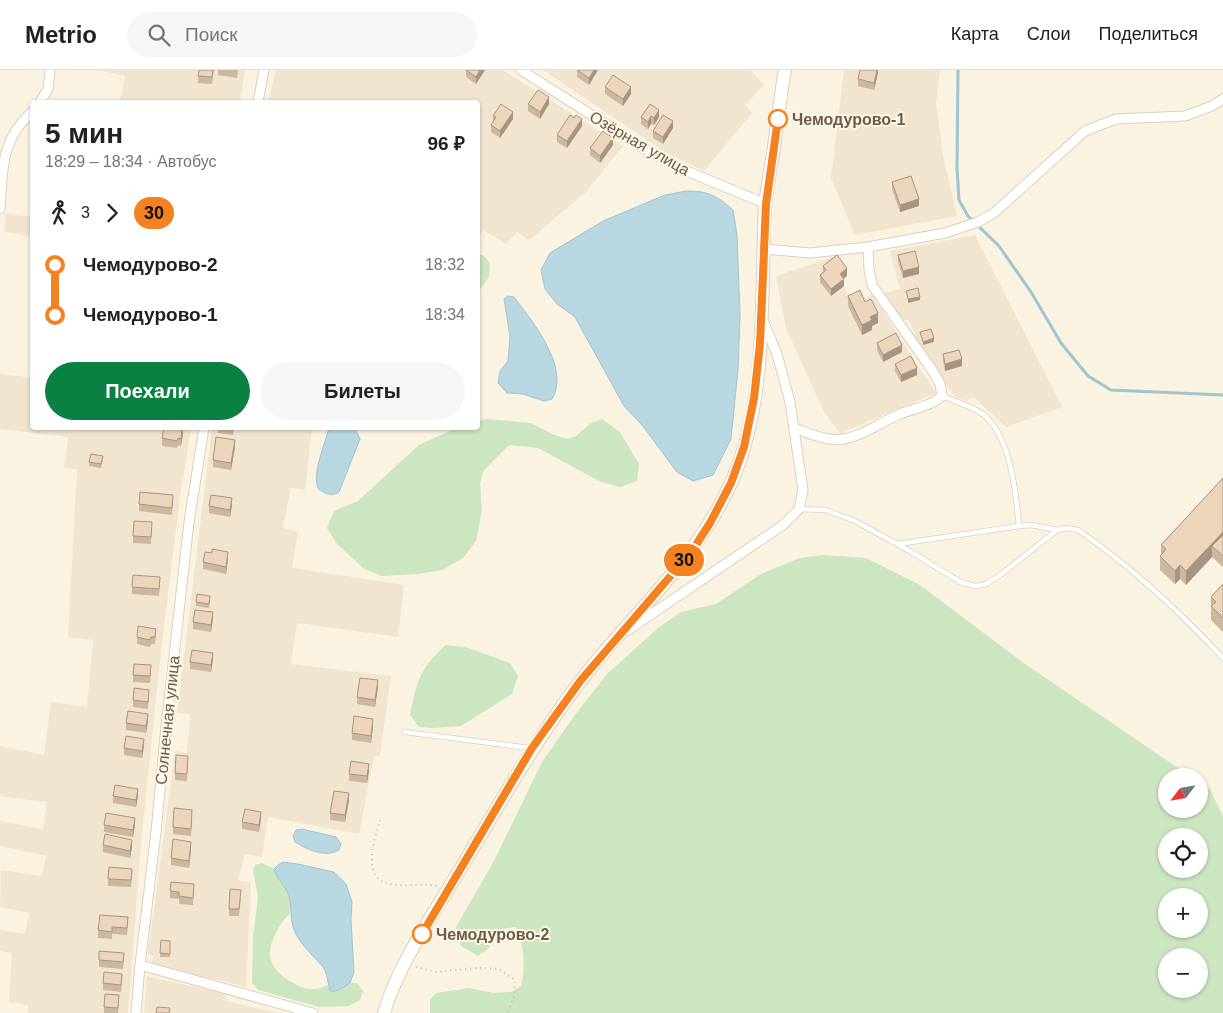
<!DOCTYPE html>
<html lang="ru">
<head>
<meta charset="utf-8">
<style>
	body { margin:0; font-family:Helvetica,sans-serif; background:#f6f6f6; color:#202124; height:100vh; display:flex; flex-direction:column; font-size:19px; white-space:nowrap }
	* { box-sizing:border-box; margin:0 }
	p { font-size:16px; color:#757577 }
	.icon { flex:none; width:28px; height:28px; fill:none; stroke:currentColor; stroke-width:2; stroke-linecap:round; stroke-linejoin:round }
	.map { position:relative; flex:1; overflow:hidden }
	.drawer { position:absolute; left:30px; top:30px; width:450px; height:330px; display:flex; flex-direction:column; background:#fff; border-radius:5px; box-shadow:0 1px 4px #0004 }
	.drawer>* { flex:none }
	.badge { padding:0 10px; border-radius:16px; font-size:18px; line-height:32px }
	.needle { width:32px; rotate:239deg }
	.buttons { position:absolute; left:1158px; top:698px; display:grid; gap:10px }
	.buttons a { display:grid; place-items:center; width:50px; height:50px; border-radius:50%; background:#fff; box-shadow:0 1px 4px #0004; font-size:25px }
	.map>.badge { position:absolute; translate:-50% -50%; box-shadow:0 0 0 2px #fff }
	.legs { display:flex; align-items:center; gap:8px; height:55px; padding:0 15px; font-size:16px }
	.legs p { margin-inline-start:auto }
	.headline { display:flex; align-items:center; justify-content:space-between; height:85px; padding:0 15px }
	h1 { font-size:28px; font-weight:700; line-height:38px }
	.button { display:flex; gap:10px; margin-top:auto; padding:10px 15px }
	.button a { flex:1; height:58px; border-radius:30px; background:#0b8043; color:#fff; font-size:20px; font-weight:700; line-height:58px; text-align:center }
	.button a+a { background:#f6f6f6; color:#202124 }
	ul { padding:0 15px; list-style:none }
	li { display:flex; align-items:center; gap:18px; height:50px; font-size:19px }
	li i { display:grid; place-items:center; width:8px; height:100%; margin:0 6px; background:currentColor }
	li i::after { content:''; width:12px; height:12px; margin:-6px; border:4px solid; border-radius:50%; background:#fff }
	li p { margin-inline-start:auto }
	li:first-child i { background:linear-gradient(#0000 50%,currentColor 0) }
	li:last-child i { background:linear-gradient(currentColor 50%,#0000 0) }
	header { display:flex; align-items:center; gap:30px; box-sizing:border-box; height:70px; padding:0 25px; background:#fff; border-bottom:1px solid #e0e0e0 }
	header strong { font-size:24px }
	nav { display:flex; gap:28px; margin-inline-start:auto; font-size:18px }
	.search { width:350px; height:45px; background:#f6f6f6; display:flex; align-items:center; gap:12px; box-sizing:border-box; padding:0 18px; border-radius:28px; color:#757577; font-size:19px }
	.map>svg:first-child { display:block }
	.residential { fill:#f1e5d0 }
	.green { fill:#cce6c1; fill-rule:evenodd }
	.water { fill:#b8d7e1; stroke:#9fc4d2 }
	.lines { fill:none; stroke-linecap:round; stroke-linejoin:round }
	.stream { stroke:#9fc4d2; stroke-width:3 }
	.lane-casing { stroke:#ddd0be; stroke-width:6 }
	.street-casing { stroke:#ddd0be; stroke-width:11 }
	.secondary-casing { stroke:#decfba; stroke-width:14 }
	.path { stroke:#d1b89f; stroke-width:2; stroke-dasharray:1 4; stroke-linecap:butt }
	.lane { stroke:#fff; stroke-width:4.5 }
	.street { stroke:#fff; stroke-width:9 }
	.secondary { stroke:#fff; stroke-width:12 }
	.wall { fill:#ccb7a1 }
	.shaded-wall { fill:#a69583 }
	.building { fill:#edd5bb; stroke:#a69583 }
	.line-1-casing { stroke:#fff; stroke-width:11 }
	.line-1 { stroke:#f58220; stroke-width:8 }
	.stop-1-dot { fill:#fff; stroke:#f58220; stroke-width:2.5 }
	.labels { text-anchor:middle; stroke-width:4; stroke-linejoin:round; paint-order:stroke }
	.stop-label { font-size:16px; font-weight:bold; fill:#6f5b4a; stroke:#fdf7e7; text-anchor:start }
	.street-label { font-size:16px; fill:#6f5b4a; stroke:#fdf7e7 }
</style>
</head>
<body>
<header>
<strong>Metrio</strong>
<div class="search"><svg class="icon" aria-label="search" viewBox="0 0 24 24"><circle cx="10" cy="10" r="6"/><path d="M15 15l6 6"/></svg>Поиск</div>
<nav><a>Карта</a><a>Слои</a><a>Поделиться</a></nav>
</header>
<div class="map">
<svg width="1223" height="943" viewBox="0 0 1223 943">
	<rect width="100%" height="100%" fill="#faf3e1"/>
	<g class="residential">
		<polygon points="98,0 245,0 240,32 120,32 125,6"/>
		<polygon points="276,0 503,0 623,76 586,122 529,170 517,162 506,174 483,160 478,166 478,32 268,32"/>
		<polygon points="543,0 750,0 764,15 745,35 752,43 704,101 665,82"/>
		<polygon points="844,0 940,0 936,33 944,90 957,146 855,165 831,108"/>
		<polygon points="6,143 32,147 32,166 4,162"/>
		<polygon points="975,165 1062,337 1006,357 973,327 966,331 955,327 919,277 909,250 902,250 885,223 900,219 890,181"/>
		<polygon points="834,187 847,206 840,211 853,233 872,225 936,323 840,363 824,342 786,258 776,206"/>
		<polygon points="0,304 32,308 32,358 191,358 180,428 161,581 141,773 128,943 28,943 28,935 9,932 12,883 0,881 0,860 25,864 29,843 0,837 1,800 42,806 46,786 0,776 0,751 43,759 47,732 0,726 0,676 44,685 51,632 87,637 93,570 68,567 77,399 64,398 68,367 0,359"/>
		<polygon points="212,358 312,358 305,420 291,418 283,458 298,462 292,498 404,515 398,567 297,553 291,594 391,606 380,686 374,686 359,764 268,747 262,787 245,784 238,810 251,813 246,917 152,894 153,886 148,884 175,681 187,683 190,644 177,643"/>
		<polygon points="147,906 225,924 226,931 277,943 144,943"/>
	</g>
	<g class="green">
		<polygon points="478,184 484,186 490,193 489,207 478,222"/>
		<polygon points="487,349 531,353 552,364 567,369 576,366 591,353 602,349 620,362 639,394 637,411 620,417 601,412 538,378 509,375 483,401 480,414 482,440 476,471 463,488 442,500 419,504 382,506 364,499 337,474 327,458 334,441 358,431 419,375 456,358 478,358 478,351"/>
		<path d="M823,485l43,3 54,27 105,79 165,112h-24v33h33v-27l11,7 13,27v197h-793v-14l6,-6 33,-5 24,5 18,-1 10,-6c5,-20 3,-40 -5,-59l-16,2 -12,20 -10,7 -17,-10 -5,-19 38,-66 48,-99 33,-47 32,-41 51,-46 23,-16 35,-8 45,-30 39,-16zM1166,766h33v33h-33zM1199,826v33h-33v-33zM1199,886v33h-33v-33z"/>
		<path d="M446,575l19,2 45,16 8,13 -6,18 -51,32 -30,2 -12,-1 -9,-12c7,-34 9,-46 36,-70z"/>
		<path d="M262,793l12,6c4,15 20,26 16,43 -1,4 -7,8 -9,12 -17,27 -16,44 14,60 11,6 22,7 33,1l3,6c10,-1 16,-9 26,-8l6,8 -3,9 -11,6 -30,1 -61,-17 -6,-7 1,-47 5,-39 -5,-27 2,-5z"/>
	</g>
	<g class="water">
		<path d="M686,121c22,0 30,4 47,19l4,25 3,81 -2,53 -7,70 -18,36 -20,6 -16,-9 -35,-47 -18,-19 -49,-89 -18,-13 -12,-15 -4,-19 9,-17 53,-32 62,-26z"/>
		<path d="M508,226l6,1c18,24 57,71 38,102l-8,2 -21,-7 -16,-1 -9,-10 2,-12 8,-10 2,-25 -6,-37z"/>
		<path d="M334,358h21l5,11 -21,53c-4,3 -9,3 -14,1 -4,-2 -8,-4 -8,-8 -3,-16 7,-38 11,-54z"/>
		<path d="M302,759l34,8 5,7 -2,6c-14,8 -31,0 -44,-8l-2,-6 3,-6z"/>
		<path d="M283,792l15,2 36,8 12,12 6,18 -1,17 3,53 -4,11 -11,7 -8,2c-4,-9 -3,-18 -8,-25 -11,-13 -25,-24 -30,-40 -3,-10 -1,-22 -4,-31 -4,-10 -12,-17 -15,-27l4,-4z"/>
	</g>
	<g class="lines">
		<polyline class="stream" points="958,0 957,98 959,130 968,146 999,176 1031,222 1061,273 1088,306 1111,320 1223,325"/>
		<defs>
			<g id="lane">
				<path d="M942,326c12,5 32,11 42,19 27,23 32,78 35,111"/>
				<path d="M799,439l26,1 30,11 53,29 54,33 14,3 10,-2 17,-11 54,-43 9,-2 12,2c51,35 102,82 145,128"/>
				<polyline points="898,474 1019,456 1032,455 1057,460"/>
				<polyline points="405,662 530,678"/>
			</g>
			<g id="street">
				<polyline points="521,0 648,81 677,97 766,134"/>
				<polyline points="40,32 48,19 50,0"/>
				<polyline points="258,32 264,0"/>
				<path d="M0,139c3,-39 0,-69 32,-97"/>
				<polyline points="764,179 810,183 868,177 945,163 978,152 994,143 1085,61 1116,49 1185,46 1212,36 1223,29"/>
				<path d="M794,358c15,5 32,14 49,11 20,-3 38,-17 57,-25 14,-6 30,-7 42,-18l-2,-12 -8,-14 -60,-85 -3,-16 -1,-22"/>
				<polyline points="628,560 783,455 799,439 803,420 790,332 777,284 763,250"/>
				<polyline points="140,895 313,943"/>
				<polyline points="136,943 140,895 156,762 166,657 189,452 204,358"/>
			</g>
			<path id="secondary" d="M384,943c14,-48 48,-97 74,-140 43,-71 83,-144 136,-209 49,-59 105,-110 137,-181 38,-85 29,-185 34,-277 2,-17 5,-35 8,-52 4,-28 7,-56 12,-84"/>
		</defs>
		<use href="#lane" class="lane-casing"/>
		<use href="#street" class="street-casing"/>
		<use href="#secondary" class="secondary-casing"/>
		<g class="path">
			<path d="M380,750c-5,18 -20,60 10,64 16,3 32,-1 48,2"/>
			<polyline points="416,897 436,902 477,898 499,899 515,910 514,926 508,943"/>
		</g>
		<use href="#lane" class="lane"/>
		<use href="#street" class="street"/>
		<use href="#secondary" class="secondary"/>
	</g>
	<g class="wall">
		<polygon points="199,0 214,0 212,14 198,13"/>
		<polygon points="218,0 238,0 237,8 218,5"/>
		<polygon points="466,0 485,0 476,14 466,7"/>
		<polygon points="577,0 598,0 589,15 577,7"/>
		<polygon points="878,0 878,3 874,20 858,16 858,9"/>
		<polygon points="605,17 631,24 623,36 605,24"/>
		<polygon points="528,34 549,34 540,49 528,41"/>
		<polygon points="650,34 659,47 654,55 651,54 648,59 641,54 641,47"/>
		<polygon points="493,46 513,49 500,68 491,62 491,55 493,52"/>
		<polygon points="582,56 567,78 557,72 557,65"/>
		<polygon points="673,58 663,74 653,68 653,61"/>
		<polygon points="613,75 600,93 590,85 590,78"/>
		<polygon points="892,112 919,136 900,142 892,119"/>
		<polygon points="898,185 919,204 903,208 898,192"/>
		<polygon points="823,196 847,206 843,208 844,216 831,226 820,212 820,205 823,202"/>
		<polygon points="848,226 865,232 878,253 872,256 872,260 862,265 848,236"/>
		<polygon points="877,273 902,282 883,292 877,280"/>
		<polygon points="943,284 962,296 945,301 943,291"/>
		<polygon points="895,294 917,305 901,312 895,301"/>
		<polygon points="218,358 239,358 238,360 234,359 233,365 218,363"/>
		<polygon points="183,364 181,376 178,375 177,378 162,376 162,368"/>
		<polygon points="235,377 231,400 213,397 213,390"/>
		<polygon points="103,390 101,398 89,396 89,392"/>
		<polygon points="1223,408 1223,497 1212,487 1186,515 1180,509 1175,514 1160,500 1160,486 1161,485 1161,475"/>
		<polygon points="173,432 172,445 139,441 139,434"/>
		<polygon points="232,435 230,447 209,443 209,436"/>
		<polygon points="152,459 151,474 133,473 133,466"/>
		<polygon points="228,489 226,504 203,499 203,492"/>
		<polygon points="160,514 159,526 132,524 132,517"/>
		<polygon points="1223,514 1223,562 1211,550 1211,527"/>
		<polygon points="210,530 209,538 196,536 196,532"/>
		<polygon points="213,549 211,562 193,559 193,552"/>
		<polygon points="156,566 155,574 151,574 150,577 137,574 137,567"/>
		<polygon points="213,590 211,602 190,599 190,592"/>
		<polygon points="151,602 150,613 133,612 133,605"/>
		<polygon points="378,617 375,637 357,634 357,627"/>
		<polygon points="149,627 148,639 133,637 133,630"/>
		<polygon points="148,651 146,663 126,660 126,653"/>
		<polygon points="373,656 371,673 352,670 352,663"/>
		<polygon points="144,676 142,688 124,685 124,678"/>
		<polygon points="188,693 187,711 175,710 175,703"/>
		<polygon points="369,701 367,713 349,711 349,704"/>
		<polygon points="113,726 138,726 136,737 113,733"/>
		<polygon points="349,730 345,752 330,750 330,743"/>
		<polygon points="192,747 191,766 173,764 173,757"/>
		<polygon points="261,749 259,762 242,759 242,752"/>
		<polygon points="104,755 135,755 133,767 104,762"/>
		<polygon points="103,775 132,777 130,788 103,782"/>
		<polygon points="191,779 189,798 171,795 171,788"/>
		<polygon points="132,806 131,817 108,816 108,809"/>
		<polygon points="170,821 194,821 193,835 179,834 179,829 170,828"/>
		<polygon points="241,827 239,846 229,846 229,839"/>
		<polygon points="128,854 127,865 112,864 112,869 98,868 98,860"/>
		<polygon points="161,870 170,871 170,887 160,887"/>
		<polygon points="99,890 124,890 123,899 99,897"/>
		<polygon points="122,911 121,922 103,920 103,913"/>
		<polygon points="119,932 118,943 104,943 104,937"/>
	</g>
	<g class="shaded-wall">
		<polygon points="480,0 485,0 476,14 476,7"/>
		<polygon points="594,0 598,0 589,15 589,8"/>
		<polygon points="877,0 878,0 878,3 874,20 874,13"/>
		<polygon points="631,17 631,24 623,36 623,29"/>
		<polygon points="549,27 549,34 540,49 540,42"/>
		<polygon points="659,40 659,47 654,55 654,48"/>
		<polygon points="513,42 513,49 500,68 500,61"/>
		<polygon points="651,46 651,54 648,59 648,52"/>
		<polygon points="582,49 582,56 567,78 567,71"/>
		<polygon points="673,51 673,58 663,74 663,67"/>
		<polygon points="613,68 613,75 600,93 600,86"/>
		<polygon points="919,129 919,136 900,142 900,135"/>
		<polygon points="919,197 919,204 903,208 903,201"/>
		<polygon points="847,198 847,206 840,211 840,204"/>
		<polygon points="844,209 844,216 831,226 831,219"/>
		<polygon points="920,227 920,230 908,233 908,229"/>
		<polygon points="878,243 878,253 872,256 872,260 862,265 862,255 870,247"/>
		<polygon points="934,268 934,272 923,275 923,272"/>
		<polygon points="902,275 902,282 883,292 883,285"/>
		<polygon points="962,289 962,296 945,301 945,294"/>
		<polygon points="917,298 917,305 901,312 901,305"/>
		<polygon points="183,358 183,364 181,376 181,369"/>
		<polygon points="235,370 235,377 231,400 231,393"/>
		<polygon points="232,428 232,435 230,447 230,440"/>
		<polygon points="1223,462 1223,475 1212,476 1212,487 1186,515 1186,501"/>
		<polygon points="228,482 228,489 226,504 226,497"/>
		<polygon points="1180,495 1180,509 1175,514 1175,501"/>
		<polygon points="213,542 213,549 211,562 211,555"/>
		<polygon points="213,583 213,590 211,602 211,595"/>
		<polygon points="378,610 378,617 375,637 375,630"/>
		<polygon points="148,644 148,651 146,663 146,656"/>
		<polygon points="373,649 373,656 371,673 371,666"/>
		<polygon points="144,669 144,676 142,688 142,681"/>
		<polygon points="369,694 369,701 367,713 367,706"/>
		<polygon points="138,719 138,726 136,737 136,730"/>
		<polygon points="349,723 349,730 345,752 345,745"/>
		<polygon points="261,742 261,749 259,762 259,755"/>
		<polygon points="135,748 135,755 133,767 133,760"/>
		<polygon points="132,770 132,777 130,788 130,781"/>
		<polygon points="191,772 191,779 189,798 189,791"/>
	</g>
	<g class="building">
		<polygon points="199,0 213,0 212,7 198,6"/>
		<polygon points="466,0 480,0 476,7"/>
		<polygon points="577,0 594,0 589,8"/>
		<polygon points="860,0 877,0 874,13 858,9"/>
		<polygon points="613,5 631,17 623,29 605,17"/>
		<polygon points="538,20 549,27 540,42 528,34"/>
		<polygon points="501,34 513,42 500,61 491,55 496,47 493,46"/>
		<polygon points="650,34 659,40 654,48 651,46 648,52 641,47"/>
		<polygon points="570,45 574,48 576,45 582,49 567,71 557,65"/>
		<polygon points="663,45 673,51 663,67 653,61"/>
		<polygon points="603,61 613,68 600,86 590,78"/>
		<polygon points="911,106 919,129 900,135 892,112"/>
		<polygon points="915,181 919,197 903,201 898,185"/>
		<polygon points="837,185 847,198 840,204 844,209 831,219 820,205 826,200 823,196"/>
		<polygon points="918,218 920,227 908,229 906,221"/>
		<polygon points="860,220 865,232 871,229 878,243 870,247 872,250 862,255 848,226"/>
		<polygon points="931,259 934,268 923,272 920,262"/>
		<polygon points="896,263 902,275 883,285 877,273"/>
		<polygon points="959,280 962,289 945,294 943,284"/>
		<polygon points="911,286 917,298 901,305 895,294"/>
		<polygon points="164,358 182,358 181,369 178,368 177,371 162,368"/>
		<polygon points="216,367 235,370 231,393 213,390"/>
		<polygon points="91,384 103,386 101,394 89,392"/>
		<polygon points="1223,408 1223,462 1186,501 1180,495 1175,501 1160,486 1166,479 1161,475"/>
		<polygon points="140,422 173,425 172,438 139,434"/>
		<polygon points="211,425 232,428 230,440 209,436"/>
		<polygon points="134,451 152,452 151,467 133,466"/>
		<polygon points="1223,465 1223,486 1212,476"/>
		<polygon points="212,479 228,482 226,497 203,492 205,482 212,483"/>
		<polygon points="133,505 160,507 159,519 132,517"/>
		<polygon points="1223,514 1223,548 1211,536 1216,532 1211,527"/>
		<polygon points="197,524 210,526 209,534 196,532"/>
		<polygon points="195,540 213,542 211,555 193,552"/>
		<polygon points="138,556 156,559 155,567 151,567 150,570 137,567"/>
		<polygon points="192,580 213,583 211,595 190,592"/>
		<polygon points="134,594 151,595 150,606 133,605"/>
		<polygon points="360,608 378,610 375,630 357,627"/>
		<polygon points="134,618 149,620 148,632 133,630"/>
		<polygon points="128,641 148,644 146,656 126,653"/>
		<polygon points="354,646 373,649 371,666 352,663"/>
		<polygon points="126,666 144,669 142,681 124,678"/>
		<polygon points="176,685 188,686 187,704 175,703"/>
		<polygon points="351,691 369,694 367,706 349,704"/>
		<polygon points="115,715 138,719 136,730 113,726"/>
		<polygon points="334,721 349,723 345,745 330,743"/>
		<polygon points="174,738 192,740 191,759 173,757"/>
		<polygon points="245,739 261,742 259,755 242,752"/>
		<polygon points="106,743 135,748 133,760 104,755"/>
		<polygon points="105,764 132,770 130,781 103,775"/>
		<polygon points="173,769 191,772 189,791 171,788"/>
		<polygon points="109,797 132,799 131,810 108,809"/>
		<polygon points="171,812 194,814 193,828 179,826 179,822 170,821"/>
		<polygon points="230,819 241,820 239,839 229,839"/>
		<polygon points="100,845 128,847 127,858 112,857 112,862 98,860"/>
		<polygon points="161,870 170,871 170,884 160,883"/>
		<polygon points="99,881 124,883 123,892 99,890"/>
		<polygon points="104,902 122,904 121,915 103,913"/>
		<polygon points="105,924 119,925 118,938 104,937"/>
		<polygon points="157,937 170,938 169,943 156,943"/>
	</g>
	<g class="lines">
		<defs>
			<polyline id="line-1" points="422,864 532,678 581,610 692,481 710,453 731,413 744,377 754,328 760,274 766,134 778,49"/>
		</defs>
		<use href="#line-1" class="line-1-casing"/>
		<use href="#line-1" class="line-1"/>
	</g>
	<g class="stop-1-dot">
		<circle cx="778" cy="49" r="9"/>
		<circle cx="422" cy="864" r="9"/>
	</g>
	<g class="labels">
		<g class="stop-label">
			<text x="792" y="55">Чемодурово-1</text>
			<text x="436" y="870">Чемодурово-2</text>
		</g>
		<g class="street-label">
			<text transform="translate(640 73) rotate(30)" y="6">Озёрная улица</text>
			<text transform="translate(167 650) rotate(-84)" y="6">Солнечная улица</text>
		</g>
	</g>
</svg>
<div class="buttons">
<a><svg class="needle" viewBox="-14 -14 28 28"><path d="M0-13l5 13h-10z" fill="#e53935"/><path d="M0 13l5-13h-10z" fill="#757577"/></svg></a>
<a><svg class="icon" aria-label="locate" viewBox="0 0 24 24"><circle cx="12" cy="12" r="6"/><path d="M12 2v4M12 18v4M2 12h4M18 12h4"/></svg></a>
<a>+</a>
<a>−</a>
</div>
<b class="badge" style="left:684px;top:490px;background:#f58220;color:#111">30</b>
<section class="drawer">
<div class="headline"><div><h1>5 мин</h1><p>18:29 – 18:34 · Автобус</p></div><b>96 ₽</b></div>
<div class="legs"><svg class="icon" aria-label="walk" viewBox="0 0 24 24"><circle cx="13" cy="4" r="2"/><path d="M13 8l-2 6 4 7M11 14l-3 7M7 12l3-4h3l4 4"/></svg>3<svg class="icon" aria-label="forward" viewBox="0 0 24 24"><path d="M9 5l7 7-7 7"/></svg><b class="badge" style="background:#f58220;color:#111">30</b></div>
<ul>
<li><i style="color:#f58220"></i><b>Чемодурово-2</b><p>18:32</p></li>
<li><i style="color:#f58220"></i><b>Чемодурово-1</b><p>18:34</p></li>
</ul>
<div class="button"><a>Поехали</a><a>Билеты</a></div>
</section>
</div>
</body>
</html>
